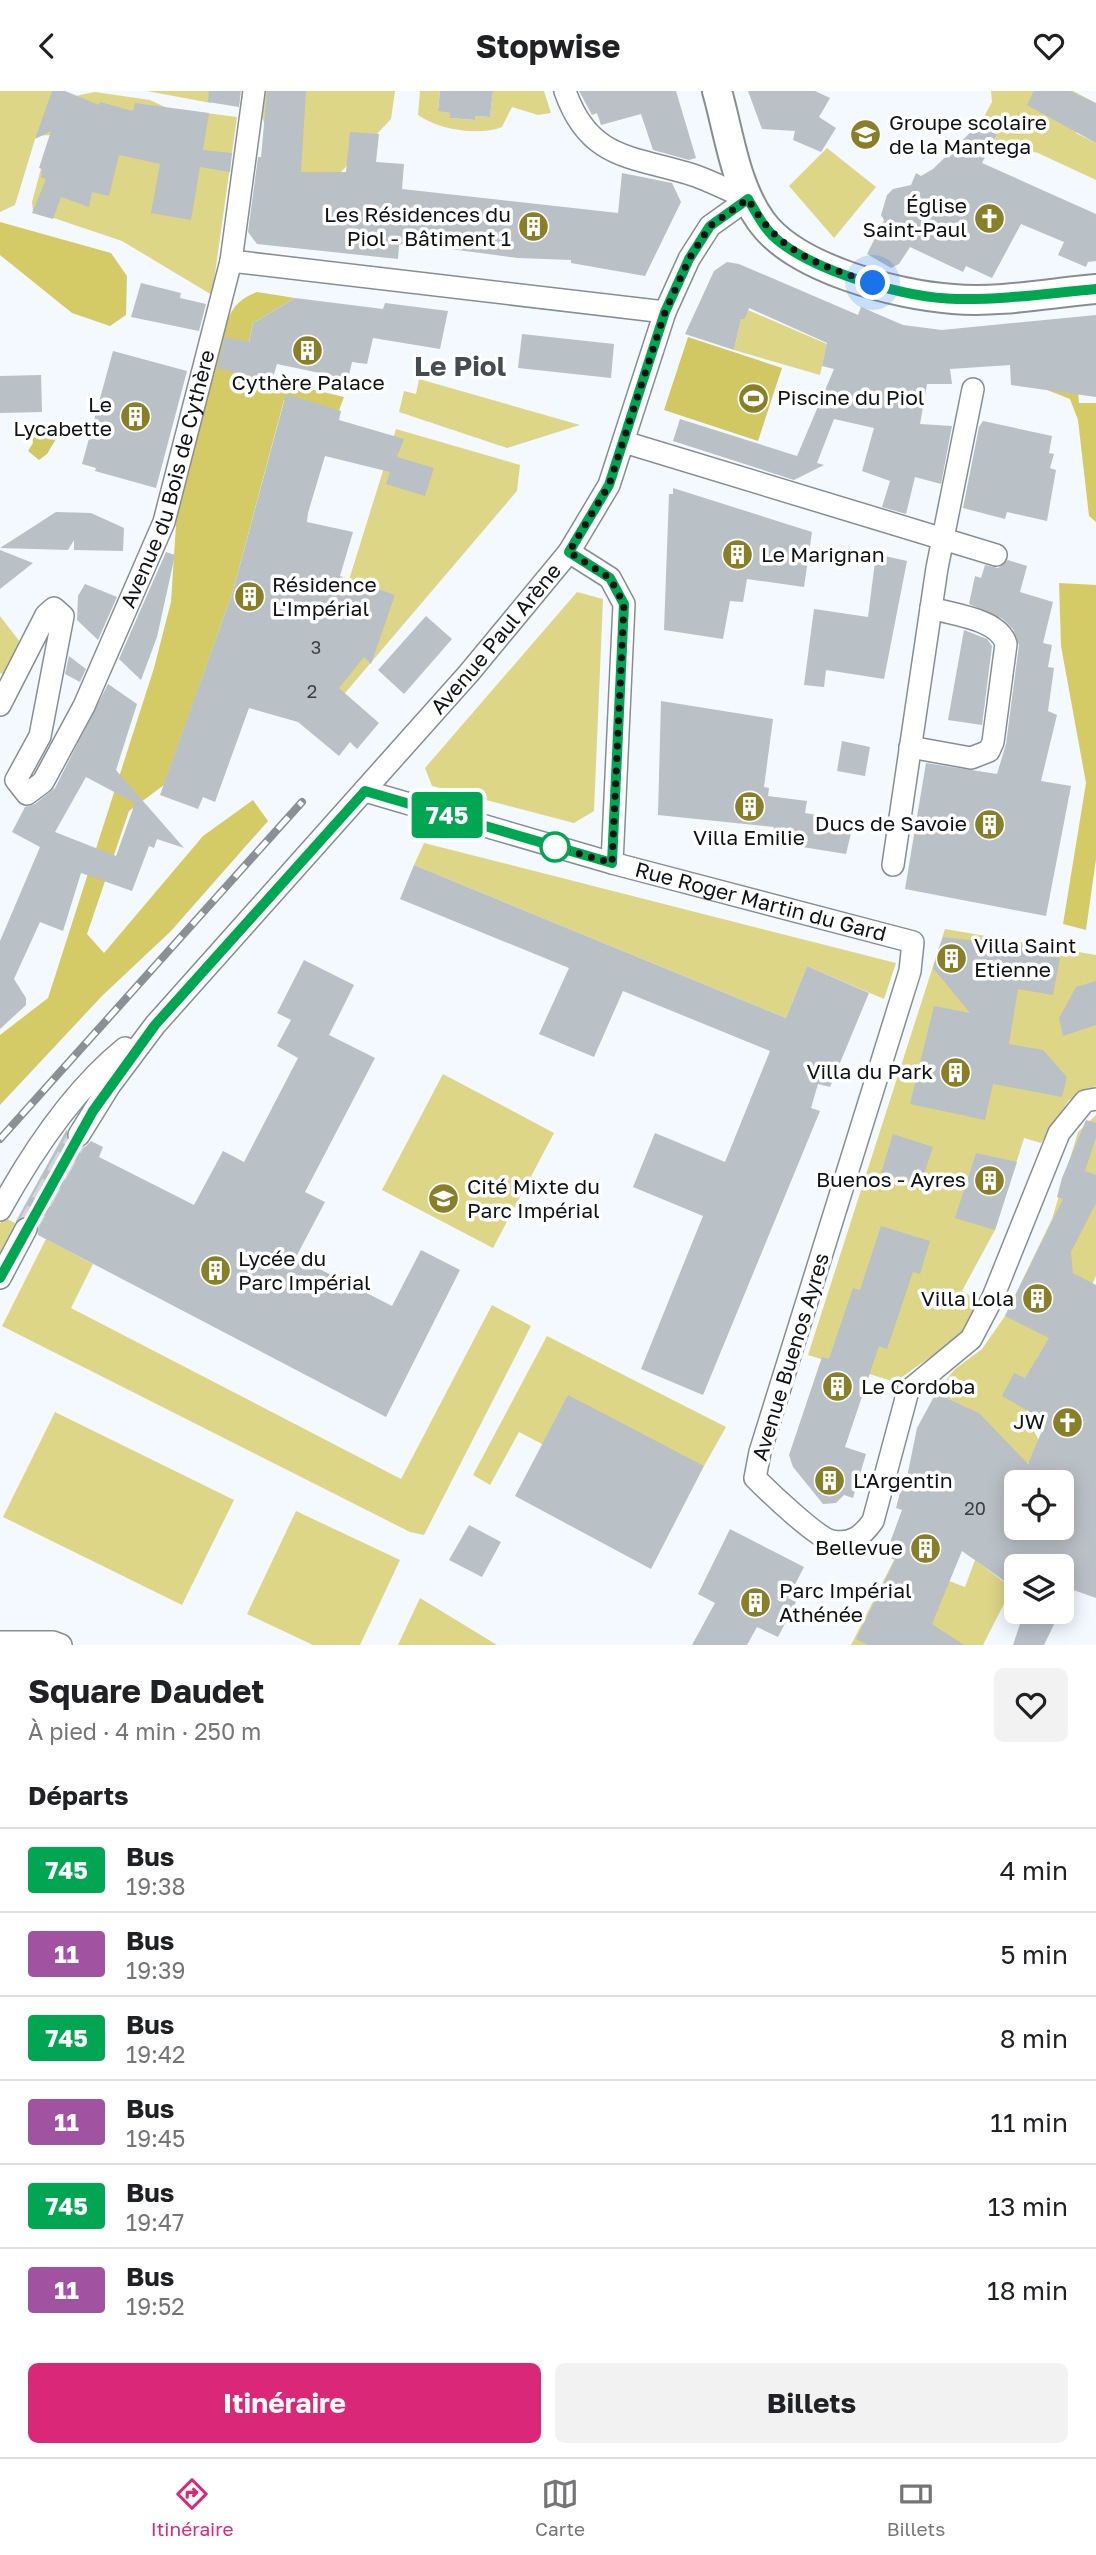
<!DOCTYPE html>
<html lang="fr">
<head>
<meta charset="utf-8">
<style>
	body { margin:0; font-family:"Golos Text",sans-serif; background:#f2f2f2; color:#202124; height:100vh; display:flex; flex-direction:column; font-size:26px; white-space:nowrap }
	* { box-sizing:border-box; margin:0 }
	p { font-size:23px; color:#757577 }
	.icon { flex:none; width:38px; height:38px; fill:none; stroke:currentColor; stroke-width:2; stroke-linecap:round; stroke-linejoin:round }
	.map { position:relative; height:1554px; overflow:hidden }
	.sheet { display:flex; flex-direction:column; background:#fff; flex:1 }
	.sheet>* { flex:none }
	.badge { padding:0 14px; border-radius:5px; font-size:24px; line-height:46px }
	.controls { position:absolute; left:1004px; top:1379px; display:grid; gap:14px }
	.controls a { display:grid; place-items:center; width:70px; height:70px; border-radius:10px; background:#fff; box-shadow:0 4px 18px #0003; font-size:35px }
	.you { position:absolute; width:35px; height:35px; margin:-18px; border:5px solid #fff; border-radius:50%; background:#1a73e8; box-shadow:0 0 0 10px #1a73e833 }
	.map>.badge { position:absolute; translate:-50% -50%; box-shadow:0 0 0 4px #fff }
	h2 { padding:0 28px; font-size:26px; line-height:63px }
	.round { display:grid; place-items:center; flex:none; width:74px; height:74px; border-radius:10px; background:#f2f2f2 }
	.head { display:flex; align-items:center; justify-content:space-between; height:119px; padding:0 28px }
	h1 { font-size:33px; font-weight:700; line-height:52px }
	.cta { display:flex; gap:14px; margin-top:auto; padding:14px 28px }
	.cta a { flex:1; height:80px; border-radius:10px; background:#db2777; color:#fff; font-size:28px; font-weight:700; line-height:80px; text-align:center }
	.cta a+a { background:#f2f2f2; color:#202124 }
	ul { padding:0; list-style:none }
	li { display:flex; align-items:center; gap:21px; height:84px; padding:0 28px; border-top:2px solid #e0e0e0 }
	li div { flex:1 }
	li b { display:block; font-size:26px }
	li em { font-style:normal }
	li .badge { min-width:77px; font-weight:700; text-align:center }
	header { display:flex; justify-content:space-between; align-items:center; height:91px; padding:0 28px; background:#fff; font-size:32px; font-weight:700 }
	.dock { display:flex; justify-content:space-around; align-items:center; height:98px; border-top:2px solid #e0e0e0; background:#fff; font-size:19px; color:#757577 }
	.dock a { display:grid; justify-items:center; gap:4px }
	.dock .selected { color:#db2777 }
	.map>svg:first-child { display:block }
	.green { fill:#ddd687 }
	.forest { fill:#d5cb66 }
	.water { fill:#d1c863 }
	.building { fill:#b9c0c6; fill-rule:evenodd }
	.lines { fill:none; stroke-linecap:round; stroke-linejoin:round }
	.street-tunnel { stroke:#d1d6db; stroke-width:21; stroke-dasharray:21 10; stroke-linecap:butt }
	.street-casing { stroke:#878e93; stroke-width:24 }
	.secondary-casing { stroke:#878e93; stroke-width:32 }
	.street { stroke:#fff; stroke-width:21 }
	.secondary { stroke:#fff; stroke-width:28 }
	.rail-casing { stroke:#8b9094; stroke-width:8 }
	.rail { stroke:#fff; stroke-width:5; stroke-dasharray:16; stroke-linecap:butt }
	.line-casing { stroke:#fff; stroke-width:16 }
	.line { stroke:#00a651; stroke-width:10 }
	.walk { stroke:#101315; stroke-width:7; stroke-dasharray:0 12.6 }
	.stop-dot { fill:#fff; stroke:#00a651; stroke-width:3.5 }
	.labels { text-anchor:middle; stroke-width:7; stroke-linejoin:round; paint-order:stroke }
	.number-label { font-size:18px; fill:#3a3e41 }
	.poi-label { font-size:21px; fill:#101315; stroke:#fff; text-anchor:start }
	.street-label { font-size:21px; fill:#101315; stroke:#fff }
	.district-label { font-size:28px; font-weight:bold; fill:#454c51; stroke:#fff }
</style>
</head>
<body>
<header><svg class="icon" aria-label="back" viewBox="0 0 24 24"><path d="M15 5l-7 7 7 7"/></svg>Stopwise<svg class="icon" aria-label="heart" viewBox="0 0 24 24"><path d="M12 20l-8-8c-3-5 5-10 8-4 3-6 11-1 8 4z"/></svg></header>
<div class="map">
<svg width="1096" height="1554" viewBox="0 0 1096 1554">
	<rect width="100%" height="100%" fill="#f3f9fe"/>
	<g class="green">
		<polygon points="0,0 50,0 75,5 95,1 150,9 167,17 237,26 212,204 122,150 33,120 32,111 50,44 36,45 15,114 0,121"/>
		<polygon points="147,0 213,0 211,12"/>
		<polygon points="263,0 395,0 391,28 341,81 319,81 299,107 259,20"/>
		<path d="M420,0h20l-2,19 12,3v5l24,2 1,-4 15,1 3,-26h51l7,22 -13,2 -26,-8 -10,20c-23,9 -64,3 -84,-12z"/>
		<polygon points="991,0 1073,0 1092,10 1076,42 1096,52 1096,89 1038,62 994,51 999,40 981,31 992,11"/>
		<polygon points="827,57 876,96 834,147 789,95"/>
		<polygon points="748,219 827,253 820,284 734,259 741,228 745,228"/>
		<polygon points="419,288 580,334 507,357 399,321 404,300 416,303"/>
		<polygon points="396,338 520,374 517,400 311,642 305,630"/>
		<polygon points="577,501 603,508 594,720 574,732 432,695 425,677"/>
		<polygon points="0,525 20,551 4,584 0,582"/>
		<polygon points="424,752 896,872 884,908 807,875 786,927 414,774"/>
		<polygon points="945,838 1096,864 1096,995 1069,1009 1041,1052 1024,1047 995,1139 962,1200 981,1211 964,1242 895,1291 808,1264"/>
		<polygon points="443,983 554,1042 493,1157 382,1099"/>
		<polygon points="1096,1024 1096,1185 1086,1207 1038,1265 1036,1276 1042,1295 1025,1324 1041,1353 1036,1365 1005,1392 970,1318 936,1302 955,1278 982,1258 1005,1225 1052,1128 1078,1041"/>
		<polygon points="4,1126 20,1135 0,1172 0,1133"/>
		<polygon points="46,1148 93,1173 71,1217 401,1388 492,1214 531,1235 424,1444 410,1441 2,1235"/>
		<polygon points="547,1245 726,1336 704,1375 542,1353 519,1341 490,1394 473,1384"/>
		<polygon points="55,1321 234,1409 182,1514 3,1426"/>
		<polygon points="296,1420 400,1469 360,1554 313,1554 247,1523"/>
		<polygon points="894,1469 965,1496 975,1469 1012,1497 983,1554 851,1554"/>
		<polygon points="420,1507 497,1554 398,1554"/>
	</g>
	<g class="forest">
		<polygon points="0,131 111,162 127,185 126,224 110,235 72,222 0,164"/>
		<path d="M257,201l38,6 -42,25 -11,50 102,24 -6,16 -54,-13 -51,191 -69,194 -35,26 -42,123 17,19 99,-117 50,-36 15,21 -97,110 -69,65 -102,109v-70l48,-37 106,-330 17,-66 6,-93 45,-172c7,-23 11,-36 35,-45z"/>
		<polygon points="1076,279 1079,312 1096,312 1096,431 1089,425 1078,329 1070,308 1047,299"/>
		<polygon points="1059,492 1096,494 1096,768 1086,839 1063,833 1086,692 1061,555"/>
	</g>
	<g class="water">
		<polygon points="688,246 782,277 758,350 664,319"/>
		<polygon points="30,333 59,343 47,363 39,369 28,360 33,352"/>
	</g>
	<g class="building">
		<polygon points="52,0 65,0 99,14 100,11 133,20 135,12 209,22 203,59 232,62 230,81 200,76 191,129 151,122 160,73 119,64 109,105 92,101 89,116 61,106 53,128 32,122 46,88 41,86 42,78 39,77 51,40 35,48"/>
		<polygon points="209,0 241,0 239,16 208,11"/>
		<polygon points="267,0 306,0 301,81 346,81 350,41 379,43 376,71 404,73 402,98 618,122 622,82 672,92 681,111 645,185 571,172 571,169 518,167 405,152 399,154 398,168 257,153 248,141 258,66 261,66"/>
		<polygon points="440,0 493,0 490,26 475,25 475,29 450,27 450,22 438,20"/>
		<polygon points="579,0 676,0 696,67 689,69 653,59 641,23 601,34 597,22 592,24"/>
		<polygon points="748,0 815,0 830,7 819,26 836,37 821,61 793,49 795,40 762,38"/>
		<polygon points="1034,0 1070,0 1096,12 1096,52 1027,14"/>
		<polygon points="981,31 999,40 982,72 1096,123 1096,170 1088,171 1086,176 1058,164 1064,151 1021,133 992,187 966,175 963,181 910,156 899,173 891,177 867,163 884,129 881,124 887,104 893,98 911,94 916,82 921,85 933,78"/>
		<polygon points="727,171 739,173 858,224 861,216 903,234 942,239 1096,224 1096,306 1011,294 1010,274 950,278 952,293 927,293 920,333 952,335 941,393 915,386 906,423 882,416 890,390 862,380 874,337 834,328 817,372 824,374 794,389 673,350 680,328 797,365 834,278 822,275 827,252 749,217 745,228 741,228 734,259 685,243 714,180"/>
		<polygon points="141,192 181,202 180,207 206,213 199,240 131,226"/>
		<polygon points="295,207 383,218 385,212 448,220 440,258 373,247 367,273 352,271 348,288 277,273 272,290 217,277 225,246 249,251 253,232"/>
		<polygon points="522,243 614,253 611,287 518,277"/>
		<polygon points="113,260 187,280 156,397 95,380 96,377 82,373"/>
		<polygon points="41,284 42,321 0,322 0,285"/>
		<polygon points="286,303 341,320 339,329 404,348 397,366 434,377 425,405 386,393 390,381 325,365 308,422 307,431 353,441 340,485 395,504 371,573 364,566 339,597 379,632 357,658 350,651 339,665 298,631 249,617 215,711 203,706 198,718 160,704 233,500"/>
		<polygon points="983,330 1052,345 1049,362 1054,363 1050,377 1056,379 1047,430 1007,421 1005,428 963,417 979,336"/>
		<polygon points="673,397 812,441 804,496 747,488 743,511 730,510 723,548 664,539 669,403 673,403"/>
		<polygon points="56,421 91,422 124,437 123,460 74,459 74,449 68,459 0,457"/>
		<polygon points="0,459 33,472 0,498"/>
		<polygon points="166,461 175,464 157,546 141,589 119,568"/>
		<polygon points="876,463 907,470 884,588 826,579 824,596 804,594 814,518 868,526"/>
		<polygon points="1008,469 1027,475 1020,501 1053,511 1043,552 1052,554 1048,576 1054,577 1048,620 1057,624 1041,690 1071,695 1046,825 905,798 926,672 997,683 1006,653 1019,554 1013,538 1003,528 969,513 975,485 981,487 985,474 998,477"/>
		<polygon points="85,493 117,506 98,549 77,529 78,505"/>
		<polygon points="426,525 452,548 404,603 378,579"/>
		<polygon points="964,539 987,548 992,555 982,634 948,629"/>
		<polygon points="69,565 86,578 80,591 65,583"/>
		<path d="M108,593l29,20 -21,66 68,78 -27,-9 -3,9 -5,-2 -17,45 -51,-18 -18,58 -23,-9 -26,57 12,19v7l-26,24v-88l40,-94 -28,-15 13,-25 10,-3 20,-16zM86,686l49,26 -19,53 -61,-24z"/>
		<polygon points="661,610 773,628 764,696 769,697 768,705 807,710 805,722 854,730 846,763 771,751 774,736 658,724"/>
		<polygon points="842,650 870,656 865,685 837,680"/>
		<polygon points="414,774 786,927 807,875 869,902 830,996 818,993 811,1017 820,1020 703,1304 641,1278 703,1125 633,1096 655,1042 725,1071 770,960 623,900 594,966 539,943 569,877 400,808"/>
		<polygon points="943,846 1041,857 1041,864 1060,867 1053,904 1018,898 1009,953 1043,959 1067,986 1062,1006 993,993 985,1029 910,1013 934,915 970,922 933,877"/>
		<polygon points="304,869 354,894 329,944 375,967 305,1101 325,1111 296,1166 392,1215 421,1159 460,1179 386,1326 38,1144 37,1132 32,1126 20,1127 15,1132 67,1038 67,1050 73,1055 85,1056 91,1050 103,1056 99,1066 194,1114 223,1060 244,1071 298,967 277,955 291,929 277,922"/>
		<polygon points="1096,890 1096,934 1063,945 1059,927 1076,896"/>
		<path d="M1086,1029l10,3v14l-11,34 11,4v28l-25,49 2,21 23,12v313l-34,-12v-20h-45v24l-55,-39 -30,73 32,21h-96l-12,-6 39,-79 -10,-4 17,-46 -6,-2 6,-23 3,2 12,-59 19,-35 43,20 49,51 18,-43 -44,-25 12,-23 11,5 24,-40 -44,-22 58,-117 -6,-2 5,-19zM1017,1391h45v46h-45z"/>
		<polygon points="893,1043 933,1056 920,1094 881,1082"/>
		<polygon points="976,1062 1017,1071 995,1139 955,1127"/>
		<polygon points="881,1135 930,1150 920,1183 913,1181 887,1258 879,1255 845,1356 866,1363 853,1407 844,1404 836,1412 823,1413 793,1376 789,1364 822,1266 829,1268 853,1197 860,1199"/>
		<polygon points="568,1304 704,1375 651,1478 515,1405"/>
		<polygon points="469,1434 501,1451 482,1486 449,1469"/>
		<polygon points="730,1438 804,1476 788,1507 796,1511 778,1546 757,1536 747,1554 692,1554 715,1512 698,1503"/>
		<polygon points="1024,1521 1060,1521 1044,1554 1013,1554"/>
	</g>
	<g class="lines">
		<polyline class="street-tunnel" points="26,1138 79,1044"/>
		<defs>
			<g id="street">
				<path d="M565,0c24,69 67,65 128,84 18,6 37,16 55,24"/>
				<polyline points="231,170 254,0"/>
				<polyline points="624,351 996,464"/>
				<polyline points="569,461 610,487 624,513 612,772"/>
				<path id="s1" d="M0,614l46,-90 8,-7 9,8 -23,120 -24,44 11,14 16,-12 41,-76 80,-184 67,-261 434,51"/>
				<path d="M910,656l61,11 18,-7 4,-9 13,-98c-7,-25 -52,-29 -75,-36"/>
				<path id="s2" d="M365,700l247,72 301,79 -3,29 -150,481 -5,26c13,13 62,60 77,63 20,4 31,-6 41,-20l35,-130 63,-52 22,-42 66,-164 26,-32 11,-2"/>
				<polyline points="893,774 937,477 973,298"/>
				<path id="s3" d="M79,1044l31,-50 45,-60 314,-352 100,-121 40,-67 56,-173 24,-53 21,-33 38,-27"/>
				<path d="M0,1119c32,-58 73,-120 125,-162"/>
				<polyline points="0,1187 26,1138"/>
				<polyline points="0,1551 53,1551 61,1554"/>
			</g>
			<path id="secondary" d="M717,0c12,42 18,94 44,130 34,48 136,74 192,78 47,4 96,-6 143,-10"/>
		</defs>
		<use href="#street" class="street-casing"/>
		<use href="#secondary" class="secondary-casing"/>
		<use href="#street" class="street"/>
		<use href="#secondary" class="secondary"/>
		<defs>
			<polyline id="rail" points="0,1048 302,711"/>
		</defs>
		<use href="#rail" class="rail-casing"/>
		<use href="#rail" class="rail"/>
	</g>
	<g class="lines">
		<defs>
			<path id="line" d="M0,1187l93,-167 62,-86 210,-234 247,72 12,-259 -14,-26 -41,-26 40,-67 56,-173 24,-53 21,-33 38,-27c9,15 17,32 32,43 40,31 126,56 177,57 46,1 93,-6 139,-10"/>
		</defs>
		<use href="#line" class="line-casing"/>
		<use href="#line" class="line"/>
		<path class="walk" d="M555,756l57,16 12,-259 -14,-26 -41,-26 40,-67 56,-173 24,-53 21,-33 38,-27c31,54 68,65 125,84"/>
	</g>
	<defs>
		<symbol id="school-disc" viewBox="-11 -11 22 22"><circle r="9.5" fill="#887f26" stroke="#fff"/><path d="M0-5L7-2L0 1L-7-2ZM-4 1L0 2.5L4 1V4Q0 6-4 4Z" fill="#fff"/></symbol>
		<symbol id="church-disc" viewBox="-11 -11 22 22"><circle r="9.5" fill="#887f26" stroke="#fff"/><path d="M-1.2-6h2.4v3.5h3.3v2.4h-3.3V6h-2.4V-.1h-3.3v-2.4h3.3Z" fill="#fff"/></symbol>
		<symbol id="building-disc" viewBox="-11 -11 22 22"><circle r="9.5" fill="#887f26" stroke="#fff"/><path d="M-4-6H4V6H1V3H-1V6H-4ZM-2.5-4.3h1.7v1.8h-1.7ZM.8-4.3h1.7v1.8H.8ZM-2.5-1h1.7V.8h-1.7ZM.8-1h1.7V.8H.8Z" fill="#fff"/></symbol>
		<symbol id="stadium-disc" viewBox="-11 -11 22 22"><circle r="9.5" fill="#887f26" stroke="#fff"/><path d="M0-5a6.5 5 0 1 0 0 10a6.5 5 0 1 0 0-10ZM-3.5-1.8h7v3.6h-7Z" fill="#fff"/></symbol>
	</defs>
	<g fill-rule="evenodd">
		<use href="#school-disc" x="848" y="26" width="35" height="35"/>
		<use href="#church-disc" x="972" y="110" width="35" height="35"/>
		<use href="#building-disc" x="516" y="118" width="35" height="35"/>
		<use href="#building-disc" x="290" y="242" width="35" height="35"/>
		<use href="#stadium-disc" x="736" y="290" width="35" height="35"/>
		<use href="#building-disc" x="118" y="308" width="35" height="35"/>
		<use href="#building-disc" x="720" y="446" width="35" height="35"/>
		<use href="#building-disc" x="232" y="488" width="35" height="35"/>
		<use href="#building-disc" x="732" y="698" width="35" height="35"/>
		<use href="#building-disc" x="972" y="716" width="35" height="35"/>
		<use href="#building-disc" x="934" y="850" width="35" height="35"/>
		<use href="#building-disc" x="938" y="964" width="35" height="35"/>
		<use href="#building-disc" x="972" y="1072" width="35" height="35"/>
		<use href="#school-disc" x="426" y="1090" width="35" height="35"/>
		<use href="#building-disc" x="198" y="1162" width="35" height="35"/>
		<use href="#building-disc" x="1020" y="1190" width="35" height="35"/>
		<use href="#building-disc" x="820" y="1278" width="35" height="35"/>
		<use href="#church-disc" x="1050" y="1314" width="35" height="35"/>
		<use href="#building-disc" x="812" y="1372" width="35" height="35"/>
		<use href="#building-disc" x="908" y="1440" width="35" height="35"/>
		<use href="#building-disc" x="738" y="1494" width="35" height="35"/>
	</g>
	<circle class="stop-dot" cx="555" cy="756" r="14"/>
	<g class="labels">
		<g class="number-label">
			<text x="316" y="563">3</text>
			<text x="312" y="607">2</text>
			<text x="975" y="1424">20</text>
		</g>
		<g class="poi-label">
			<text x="889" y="39">Groupe scolaire<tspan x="889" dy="24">de la Mantega</tspan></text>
			<text x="967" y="122" text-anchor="end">Église<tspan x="967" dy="24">Saint-Paul</tspan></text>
			<text x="511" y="131" text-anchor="end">Les Résidences du<tspan x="511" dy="24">Piol - Bâtiment 1</tspan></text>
			<text x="308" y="299" text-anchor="middle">Cythère Palace</text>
			<text x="777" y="314">Piscine du Piol</text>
			<text x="112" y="321" text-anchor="end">Le<tspan x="112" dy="24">Lycabette</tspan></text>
			<text x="761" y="471">Le Marignan</text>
			<text x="272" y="501">Résidence<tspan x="272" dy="24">L'Impérial</tspan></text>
			<text x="967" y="740" text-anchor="end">Ducs de Savoie</text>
			<text x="749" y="754" text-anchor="middle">Villa Emilie</text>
			<text x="974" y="862">Villa Saint<tspan x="974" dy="24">Etienne</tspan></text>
			<text x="933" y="988" text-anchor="end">Villa du Park</text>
			<text x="966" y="1096" text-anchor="end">Buenos - Ayres</text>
			<text x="467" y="1103">Cité Mixte du<tspan x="467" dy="24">Parc Impérial</tspan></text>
			<text x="238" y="1175">Lycée du<tspan x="238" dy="24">Parc Impérial</tspan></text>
			<text x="1014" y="1215" text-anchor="end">Villa Lola</text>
			<text x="861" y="1303">Le Cordoba</text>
			<text x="1045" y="1338" text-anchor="end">JW</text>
			<text x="853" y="1397">L'Argentin</text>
			<text x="903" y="1464" text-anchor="end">Bellevue</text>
			<text x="779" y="1507">Parc Impérial<tspan x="779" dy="24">Athénée</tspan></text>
		</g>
		<g class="street-label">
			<text dy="7" stroke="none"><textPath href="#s1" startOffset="663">Avenue du Bois de Cythère</textPath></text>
			<text dy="7" stroke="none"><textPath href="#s3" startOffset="649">Avenue Paul Arène</textPath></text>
			<text dy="7" stroke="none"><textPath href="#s2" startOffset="411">Rue Roger Martin du Gard</textPath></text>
			<text transform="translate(791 1266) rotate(-73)" y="7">Avenue Buenos Ayres</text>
		</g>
		<g class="district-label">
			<text x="460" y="285">Le Piol</text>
		</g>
	</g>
</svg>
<div class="controls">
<a><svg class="icon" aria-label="locate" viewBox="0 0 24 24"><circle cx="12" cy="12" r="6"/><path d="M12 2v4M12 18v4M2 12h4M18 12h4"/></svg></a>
<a><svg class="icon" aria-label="layers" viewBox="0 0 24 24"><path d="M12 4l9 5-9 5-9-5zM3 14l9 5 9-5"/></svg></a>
</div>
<div class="you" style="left:873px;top:192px"></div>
<b class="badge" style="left:447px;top:724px;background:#00a651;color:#fff">745</b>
</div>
<section class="sheet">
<div class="head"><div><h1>Square Daudet</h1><p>À pied · 4 min · 250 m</p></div><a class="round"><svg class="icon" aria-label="heart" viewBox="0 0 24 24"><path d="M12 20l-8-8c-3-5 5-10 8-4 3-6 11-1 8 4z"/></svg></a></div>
<h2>Départs</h2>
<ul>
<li><span class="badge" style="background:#00a651;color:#fff">745</span><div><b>Bus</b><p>19:38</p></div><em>4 min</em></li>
<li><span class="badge" style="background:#a153a1;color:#fff">11</span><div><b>Bus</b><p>19:39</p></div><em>5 min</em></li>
<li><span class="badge" style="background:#00a651;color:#fff">745</span><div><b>Bus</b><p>19:42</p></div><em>8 min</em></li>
<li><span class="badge" style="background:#a153a1;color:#fff">11</span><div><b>Bus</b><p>19:45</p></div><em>11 min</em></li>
<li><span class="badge" style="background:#00a651;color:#fff">745</span><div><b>Bus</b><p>19:47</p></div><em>13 min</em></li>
<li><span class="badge" style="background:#a153a1;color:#fff">11</span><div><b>Bus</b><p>19:52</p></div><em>18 min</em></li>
</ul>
<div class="cta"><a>Itinéraire</a><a>Billets</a></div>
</section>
<nav class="dock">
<a class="selected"><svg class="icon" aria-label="directions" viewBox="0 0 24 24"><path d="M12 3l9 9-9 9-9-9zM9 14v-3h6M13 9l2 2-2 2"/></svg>Itinéraire</a>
<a><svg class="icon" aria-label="map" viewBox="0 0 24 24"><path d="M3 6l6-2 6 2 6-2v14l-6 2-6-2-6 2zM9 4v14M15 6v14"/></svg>Carte</a>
<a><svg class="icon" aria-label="tickets" viewBox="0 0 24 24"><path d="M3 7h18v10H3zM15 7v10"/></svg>Billets</a>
</nav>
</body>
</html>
